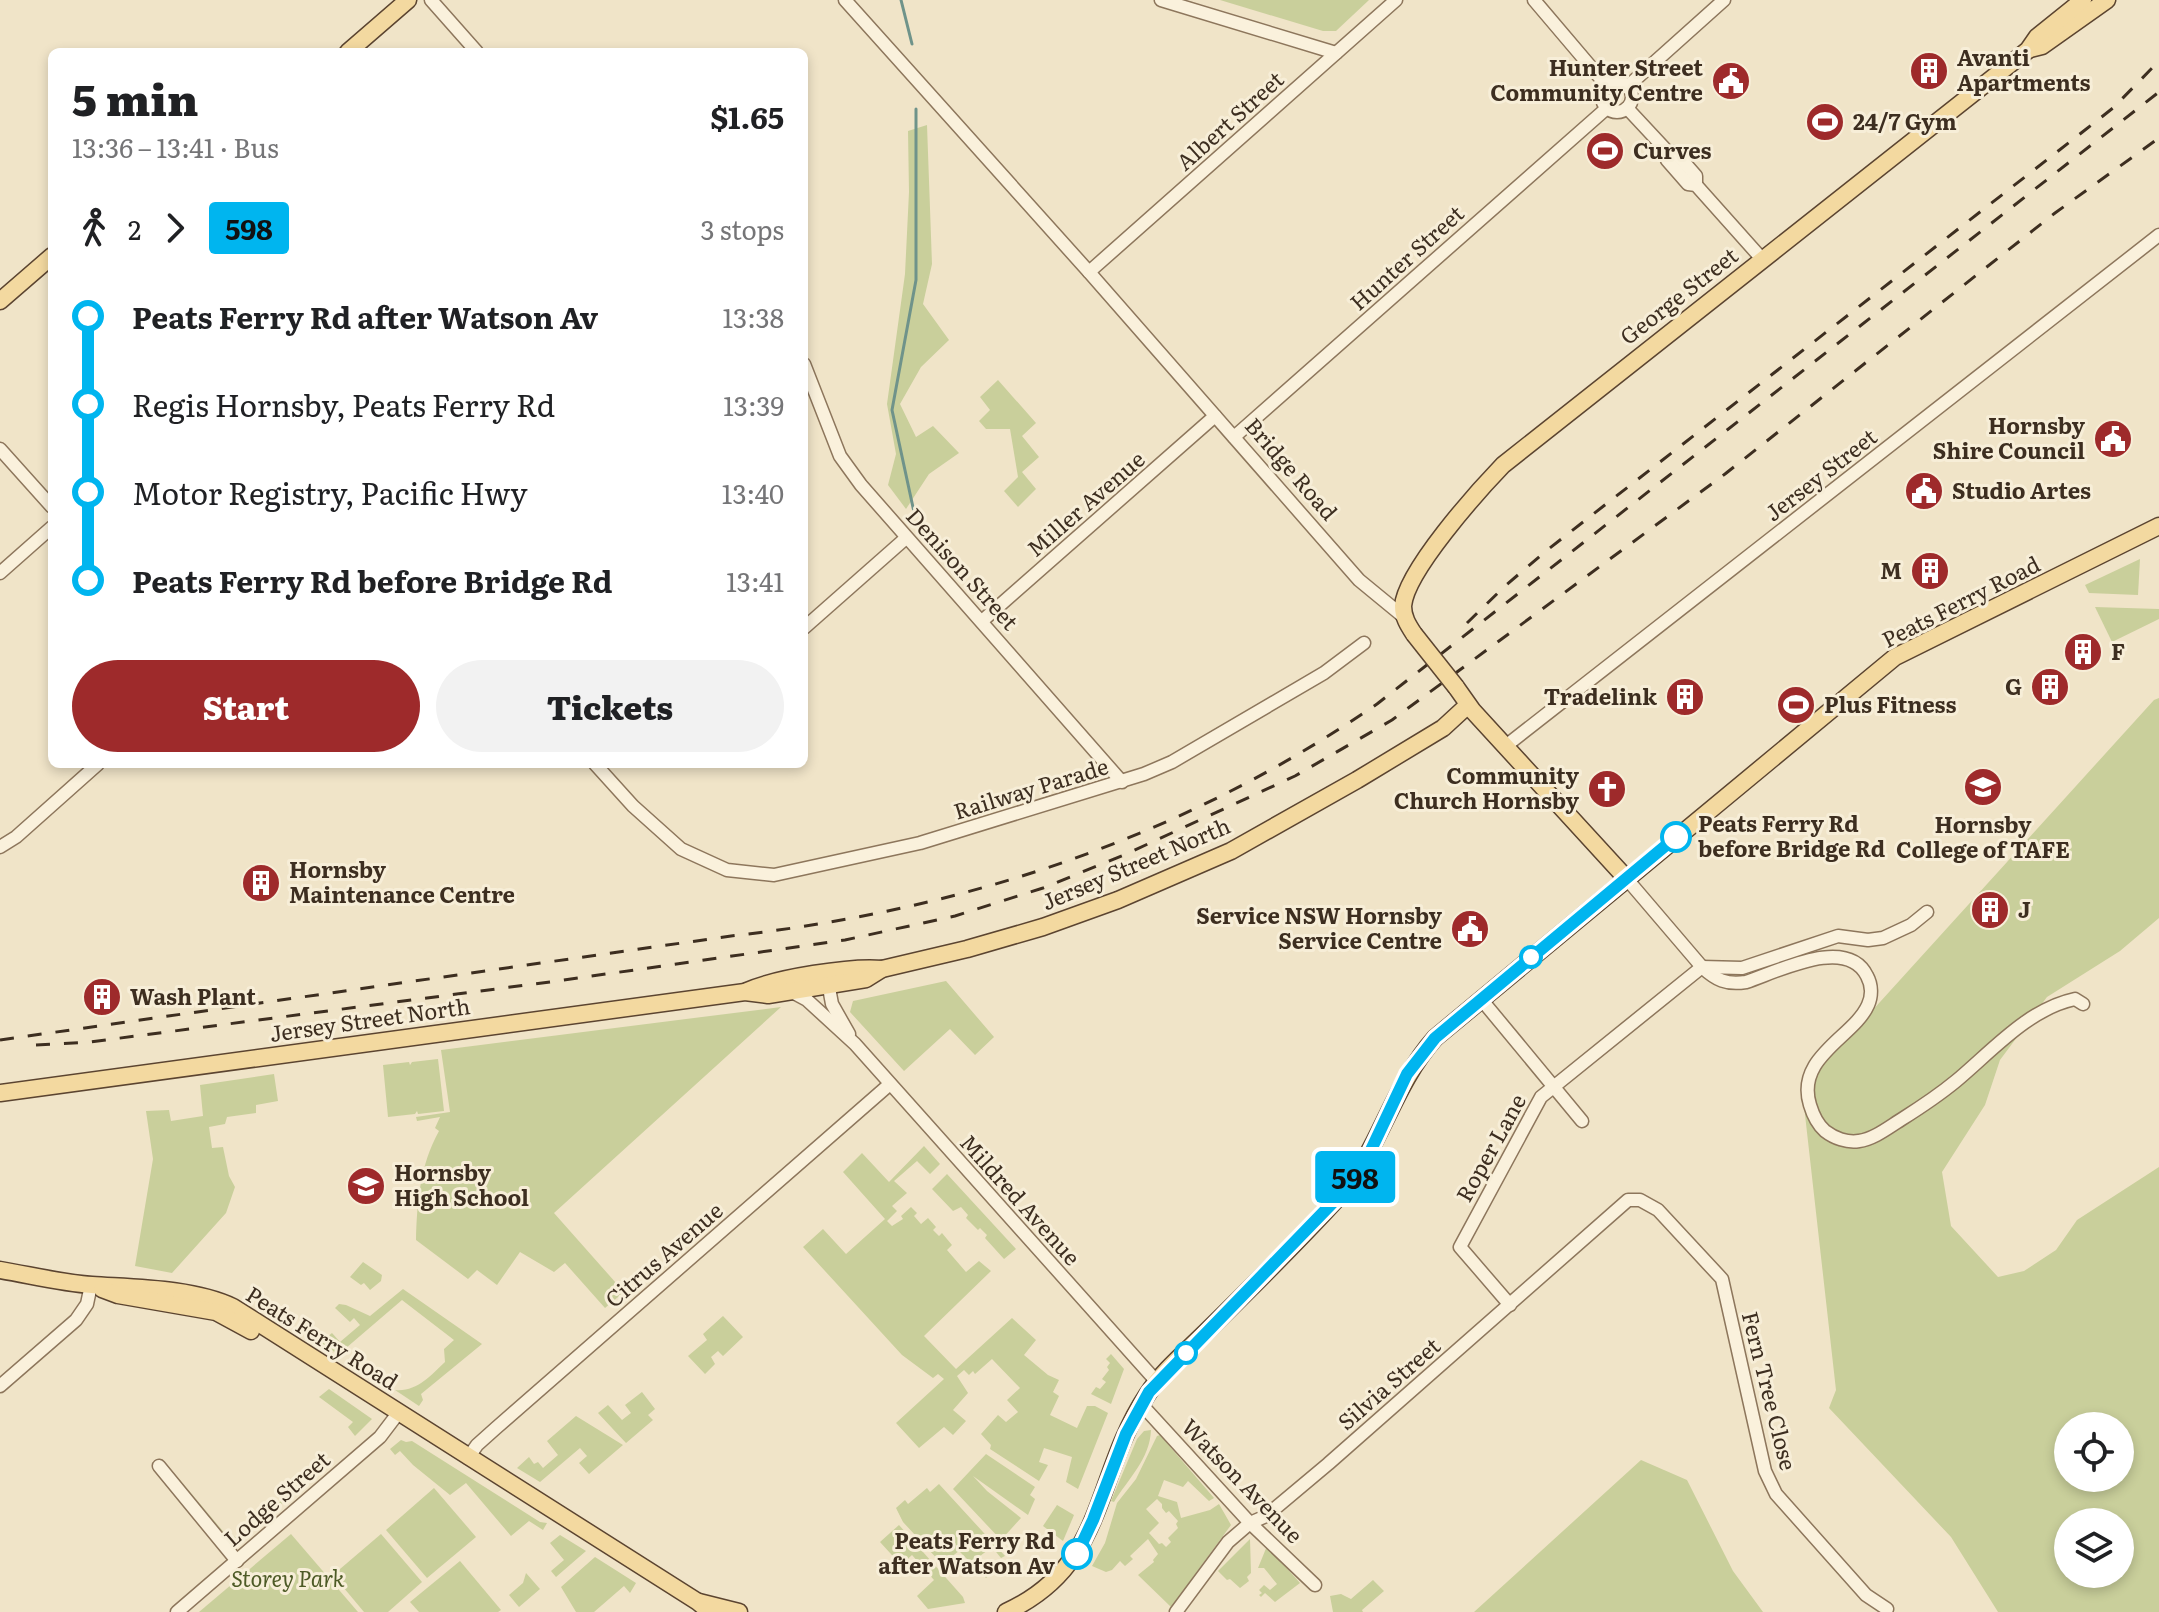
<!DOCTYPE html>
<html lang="en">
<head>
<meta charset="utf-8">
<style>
	body { margin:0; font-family:Literata,serif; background:#f2f2f2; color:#202124; height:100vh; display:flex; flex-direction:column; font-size:30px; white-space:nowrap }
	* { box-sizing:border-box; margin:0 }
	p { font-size:26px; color:#757577 }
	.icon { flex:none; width:44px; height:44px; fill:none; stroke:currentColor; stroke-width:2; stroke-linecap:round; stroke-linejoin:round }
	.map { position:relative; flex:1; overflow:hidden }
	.drawer { position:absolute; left:48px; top:48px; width:760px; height:720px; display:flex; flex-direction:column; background:#fff; border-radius:12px; box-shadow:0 4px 12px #0003 }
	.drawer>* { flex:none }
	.badge { padding:0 16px; border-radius:6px; font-size:28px; line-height:52px }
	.controls { position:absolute; left:2054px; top:1412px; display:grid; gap:16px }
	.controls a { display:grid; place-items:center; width:80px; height:80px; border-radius:50%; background:#fff; box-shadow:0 4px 12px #0003; font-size:40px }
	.map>.badge { position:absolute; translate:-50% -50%; box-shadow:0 0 0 4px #fff }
	.legs { display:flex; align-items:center; gap:12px; height:88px; padding:0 24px; font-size:26px }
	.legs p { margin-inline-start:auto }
	.head { display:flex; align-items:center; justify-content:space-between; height:136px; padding:0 24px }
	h1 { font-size:44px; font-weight:800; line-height:60px }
	.cta { display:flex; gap:16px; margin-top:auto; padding:16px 24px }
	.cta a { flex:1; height:92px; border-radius:48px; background:#9e2a2b; color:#fff; font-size:32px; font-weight:800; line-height:92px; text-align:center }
	.cta a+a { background:#f2f2f2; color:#202124 }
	ul { padding:0 24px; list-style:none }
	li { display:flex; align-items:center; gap:28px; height:88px; font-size:30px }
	li i { display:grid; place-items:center; width:12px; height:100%; margin:0 10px; background:currentColor }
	li i::after { content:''; width:20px; height:20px; margin:-10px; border:6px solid; border-radius:50%; background:#fff }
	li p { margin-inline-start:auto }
	li:first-child i { background:linear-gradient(#0000 50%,currentColor 0) }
	li:last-child i { background:linear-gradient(currentColor 50%,#0000 0) }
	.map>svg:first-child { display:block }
	.green { fill:#c9cf9b; fill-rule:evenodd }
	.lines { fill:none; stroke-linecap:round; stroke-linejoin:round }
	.stream { stroke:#6f938a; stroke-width:3 }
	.minor-casing { stroke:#8d765c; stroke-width:15 }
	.major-casing { stroke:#5b4430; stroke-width:19 }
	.minor { stroke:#faf1dc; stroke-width:12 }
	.major { stroke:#f3d9a0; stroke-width:16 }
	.rail { stroke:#3d2e20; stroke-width:3; stroke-dasharray:14 14; stroke-linecap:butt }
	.major-bridge-casing { stroke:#5b4430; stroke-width:19; stroke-linecap:butt }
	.major-bridge { stroke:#f3d9a0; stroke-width:16 }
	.line-1-casing { stroke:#fff; stroke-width:18 }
	.line-1 { stroke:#00b5ef; stroke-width:12 }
	.stop-1-dot { fill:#fff; stroke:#00b5ef; stroke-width:4 }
	.labels { text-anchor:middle; stroke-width:6; stroke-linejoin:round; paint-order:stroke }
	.poi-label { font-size:22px; font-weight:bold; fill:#3d2e20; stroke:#f7eed8; text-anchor:start }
	.street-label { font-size:22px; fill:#3d2e20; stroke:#f7eed8 }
	.stop-label { font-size:22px; font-weight:bold; fill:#3d2e20; stroke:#f7eed8; text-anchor:start }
	.park-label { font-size:22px; font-style:italic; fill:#4d5a26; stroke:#f7eed8 }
</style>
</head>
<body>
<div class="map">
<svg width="2159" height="1612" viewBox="0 0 2159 1612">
	<rect width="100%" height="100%" fill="#f0e4c8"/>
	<g class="green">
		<polygon points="1220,0 1369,0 1336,31 1323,31"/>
		<polygon points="927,125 932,264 923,304 949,340 921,367 900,404 916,437 933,426 959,453 929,474 906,509 888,485 896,454 887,404 905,274 909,192 908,131"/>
		<polygon points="998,380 1036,423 1022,436 1039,457 1022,472 1036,489 1018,507 1004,491 1018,477 1010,429 986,429 979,421 990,410 980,397"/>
		<polygon points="2140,559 2138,595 2089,593 2085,585"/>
		<polygon points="2095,607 2159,609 2159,619 2112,642"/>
		<path d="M2159,698v220l-39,33 -73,46 -47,63 -15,45 -43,67 9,54 47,51 26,-6 32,-21 21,-30 82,-53v445h-161l-47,-75 -122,-129 7,-18 -34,-302 352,-388zM2068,1426h52v52h-52zM2068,1522h52v52h-52z"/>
		<polygon points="946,981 994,1037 975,1055 950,1029 904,1071 850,1012 853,1001"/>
		<path d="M781,1007l-227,206 70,79 -19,16 -40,-45 -11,9 -34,-20 -23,33 -20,-15 -9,9 -52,-39c1,-38 4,-75 23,-109l-4,-3 5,-11 -23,4 -1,-4 34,-5 -9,-62z"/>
		<polygon points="438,1059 444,1111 418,1114 417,1111 415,1114 388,1117 383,1065 409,1062 410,1065 412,1062"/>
		<polygon points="274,1074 278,1101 256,1105 256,1113 227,1117 225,1124 209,1127 212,1148 223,1147 229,1176 235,1187 226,1213 172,1273 135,1266 153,1159 146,1111 169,1110 171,1121 203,1116 200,1085"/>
		<polygon points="924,1146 940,1164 930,1174 917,1161 894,1181 907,1193 892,1206 897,1211 887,1221 892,1226 903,1219 901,1216 911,1207 917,1213 914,1216 921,1224 928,1218 936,1227 933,1230 939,1236 942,1233 952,1245 947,1250 966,1272 979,1261 991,1271 924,1336 956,1369 1012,1318 1036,1340 1024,1355 1048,1375 1059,1380 1053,1392 1059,1396 1050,1415 1077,1428 1087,1406 1095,1406 1108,1413 1078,1489 1066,1482 1072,1457 1044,1448 1039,1462 1048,1465 1039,1481 990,1449 991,1445 981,1434 998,1415 1006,1422 1018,1412 1007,1400 1020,1388 992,1359 975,1374 973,1371 969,1375 964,1370 957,1376 968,1393 953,1410 966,1421 953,1435 944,1427 919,1448 896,1423 944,1379 938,1374 933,1378 902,1355 803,1247 823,1229 846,1254 885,1219 843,1172 862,1153 889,1182"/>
		<polygon points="947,1174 1016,1249 1004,1259 985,1238 987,1235 980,1228 978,1230 966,1218 968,1215 961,1207 953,1211 932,1189"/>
		<polygon points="363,1262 382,1275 381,1281 370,1290 364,1283 361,1285 350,1277"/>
		<path d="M403,1289l79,55 -61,50 2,6 -4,6 -24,-16c22,2 35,-14 50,-28l-1,-13 10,-9 -52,-40 -56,48 -5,8 -21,-13 12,-10 8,9 20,-17 -6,-7 -4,4 -15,-14 4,-4 7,1 24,11z"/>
		<polygon points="723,1316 743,1337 723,1356 718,1351 711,1357 715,1364 705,1374 688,1356 707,1340 703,1334"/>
		<polygon points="1111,1354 1124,1369 1111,1404 1091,1394 1096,1387 1100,1389 1106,1382 1102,1379 1109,1370 1107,1367 1110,1363 1106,1359"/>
		<polygon points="329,1389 372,1419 355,1436 348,1427 353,1422 319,1397"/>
		<polygon points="642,1392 655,1409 648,1415 653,1420 626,1443 598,1413 608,1405 622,1420 631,1413 625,1405"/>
		<polygon points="576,1416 623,1445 589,1474 579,1463 587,1456 580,1448 540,1482 517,1468 529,1457 534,1464 538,1462 543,1468 558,1455 547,1441"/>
		<path d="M1151,1430c-1,29 -23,49 -37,72l-3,-1 26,-62 7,-8z"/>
		<path d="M1160,1435l54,63 -5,3 -21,-20 -5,6 -19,-7 -6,16 19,6 4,16 29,-8 9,-6 12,21 -60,82 -33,-32 16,-13 -1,-2 5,-6 -10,-15 -18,17 3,3 -8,7 -5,-5 -8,9 -6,2 -14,-6 13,-23 12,-40 19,-24 21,-43zM1157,1499l5,5v4l4,5 3,-2 9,10 -2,3 2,4 -10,10 3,4 -5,5 -4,-4 -3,1 -10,-11 10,-10 -13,-14z"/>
		<polygon points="401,1440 406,1442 412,1441 540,1522 547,1523 543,1530 529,1521 511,1536 466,1483 450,1495 413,1465 400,1451 395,1455 390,1449"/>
		<polygon points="986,1454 1035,1487 1030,1495 1035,1499 1028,1515 973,1476 987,1491 1021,1518 1001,1540 953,1489"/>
		<polygon points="1641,1460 1687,1480 1733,1571 1763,1612 1474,1612"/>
		<polygon points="170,1468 227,1536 238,1537 295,1489 296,1492 238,1540 230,1541"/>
		<polygon points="939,1484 1005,1556 1001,1558 992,1547 980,1556 991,1574 986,1578 959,1551 942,1564 903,1522 896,1508 905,1500 908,1504 927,1488 930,1492"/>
		<polygon points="434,1488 476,1537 427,1578 386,1530"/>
		<polygon points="1057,1505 1074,1515 1063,1541 1043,1526"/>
		<polygon points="899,1525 963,1597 965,1603 928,1609 917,1596 934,1580 912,1555 901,1565 880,1542"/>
		<polygon points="291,1534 358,1612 199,1612"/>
		<polygon points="381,1534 422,1582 388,1612 364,1612 333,1575"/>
		<polygon points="560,1535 586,1551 556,1577 551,1571 564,1560 550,1543"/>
		<polygon points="1250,1539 1251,1573 1247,1577 1249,1581 1240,1588 1230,1579 1227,1580 1218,1571"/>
		<polygon points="1267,1546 1300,1583 1275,1602 1265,1593 1261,1597 1259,1595 1262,1593 1259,1590 1264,1585 1270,1590 1277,1584 1264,1568 1258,1568"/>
		<polygon points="595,1557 636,1583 630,1593 624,1586 594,1612 576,1612 561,1587"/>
		<polygon points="460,1561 501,1610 498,1612 419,1612 410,1602"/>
		<polygon points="526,1573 540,1589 519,1607 509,1595 523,1583"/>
		<polygon points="1373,1580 1384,1591 1362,1610 1363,1612 1333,1612 1330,1596 1341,1594 1351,1599"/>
	</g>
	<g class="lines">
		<g class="stream">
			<polyline points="901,0 912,44"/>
			<polyline points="914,512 892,410 916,280 916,109"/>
		</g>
		<defs>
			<g id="minor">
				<polyline points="431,0 477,52"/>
				<polyline points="845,0 1089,272 1359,580 1404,617"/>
				<polyline points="1161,0 1336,53"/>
				<polyline points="1534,0 1607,86"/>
				<circle cx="1617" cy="97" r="15"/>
				<polyline points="1628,86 1724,0"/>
				<polyline points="1627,108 1668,152 1675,152 1696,176 1696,185"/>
				<polyline points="1668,152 1667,160 1688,184 1696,185 1762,259"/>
				<polyline points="1089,272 1396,0"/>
				<polyline points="804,364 840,456 861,485 1122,782"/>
				<polyline points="1234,437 1607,108"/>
				<polyline points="0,449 52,507"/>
				<polyline points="0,573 52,527"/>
				<polyline points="982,621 1215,416"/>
				<polyline points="804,628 906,538"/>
				<polyline points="1507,745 2159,235"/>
				<polyline points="595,764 633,806 681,849 727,870 774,875 920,843 1144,774 1172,762 1324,673 1364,643"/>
				<polyline points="0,847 16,837 98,764"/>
				<path d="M1626,878l76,89c14,13 24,18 44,15 31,-10 101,-47 121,-6 5,9 5,20 1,29 -14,32 -73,52 -58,100 3,10 7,19 15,26 9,7 22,12 34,10 15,-2 30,-14 43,-22 19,-12 37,-24 54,-38 36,-30 72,-72 119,-82l8,5"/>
				<polyline points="1702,967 1742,968 1838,936 1868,940 1883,938 1911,925 1927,912"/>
				<polyline points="827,977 832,1004 849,1034"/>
				<polyline points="792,992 807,1000 855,1044 1157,1382"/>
				<polyline points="1481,999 1582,1121"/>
				<polyline points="1510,1305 1460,1247 1541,1097 1702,967"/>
				<polyline points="0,1386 76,1320 87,1304 91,1285"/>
				<polyline points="1141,1404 1250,1523 1315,1585"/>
				<polyline points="468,1458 477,1445 496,1428 890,1084"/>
				<polyline points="159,1466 237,1561"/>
				<polyline points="177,1612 380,1437 399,1412"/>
				<polyline points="1176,1612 1228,1542 1250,1523 1266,1516 1328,1464 1628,1200 1640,1200 1658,1210 1722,1279 1765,1471 1776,1494 1866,1595 1887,1609"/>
			</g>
			<g id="major">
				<polyline points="2030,49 2042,46 2107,0"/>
				<polyline points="348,52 408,0"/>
				<polyline points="0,301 52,256"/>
				<path d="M1414,634c-6,-9 -11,-17 -11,-28 3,-35 75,-115 100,-141l525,-415 9,-13 46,-37"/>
				<polyline points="1456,687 1473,711 1626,878"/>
				<path d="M747,991c29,-13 104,-25 135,-22"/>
				<polyline points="0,1093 745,992 768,995 866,979 882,969 967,949 1043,927 1118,900 1231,851 1357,780 1443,728 1468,705"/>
				<path d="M0,1270c30,5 62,13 92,15 44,3 101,3 141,22l465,295 12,10"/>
				<polyline points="102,1289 118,1295 216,1312 251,1331"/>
				<polyline points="699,1602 739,1612"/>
				<path d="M1006,1612c101,-46 87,-135 141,-217 16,-25 41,-45 62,-66 46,-45 93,-91 136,-139 36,-47 50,-107 90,-152l460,-381 264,-131"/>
			</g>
		</defs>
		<use href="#minor" class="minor-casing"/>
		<use href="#major" class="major-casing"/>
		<use href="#minor" class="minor"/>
		<use href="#major" class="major"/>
		<g class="rail">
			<polyline points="1467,623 1505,586 1546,551 2085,130 2113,108 2159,61"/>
			<path d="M0,1040l731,-104c234,-26 451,-98 646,-232l782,-612"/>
			<polyline points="36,1045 90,1042 557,981 845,940 955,916 1043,888 1124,855 1295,776 1392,720 1725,474 2055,213 2159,138"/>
		</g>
		<defs>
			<polyline id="major-bridge" points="1414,634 1456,687"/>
		</defs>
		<use href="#major-bridge" class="major-bridge-casing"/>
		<use href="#major-bridge" class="major-bridge"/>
	</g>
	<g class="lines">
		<defs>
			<polyline id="line-1" points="1077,1554 1093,1520 1126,1434 1149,1392 1345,1190 1370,1152 1407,1074 1435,1038 1676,837"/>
		</defs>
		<use href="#line-1" class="line-1-casing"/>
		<use href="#line-1" class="line-1"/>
	</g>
	<defs>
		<symbol id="building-disc" viewBox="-11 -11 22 22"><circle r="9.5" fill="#9e2a2b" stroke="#f7eed8"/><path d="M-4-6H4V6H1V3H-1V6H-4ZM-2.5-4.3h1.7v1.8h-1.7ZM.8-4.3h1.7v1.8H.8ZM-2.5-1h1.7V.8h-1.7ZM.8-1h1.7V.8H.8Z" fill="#fff"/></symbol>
		<symbol id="civic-disc" viewBox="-11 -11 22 22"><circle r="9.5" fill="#9e2a2b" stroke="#f7eed8"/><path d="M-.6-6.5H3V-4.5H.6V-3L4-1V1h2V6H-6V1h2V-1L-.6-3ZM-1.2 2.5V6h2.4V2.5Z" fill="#fff"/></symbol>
		<symbol id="stadium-disc" viewBox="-11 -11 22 22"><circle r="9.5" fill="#9e2a2b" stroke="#f7eed8"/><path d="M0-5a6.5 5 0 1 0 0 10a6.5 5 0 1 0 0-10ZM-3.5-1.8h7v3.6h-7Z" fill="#fff"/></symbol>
		<symbol id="university-disc" viewBox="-11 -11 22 22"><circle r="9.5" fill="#9e2a2b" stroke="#f7eed8"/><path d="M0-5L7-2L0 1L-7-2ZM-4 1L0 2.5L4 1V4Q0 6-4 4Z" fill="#fff"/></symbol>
		<symbol id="church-disc" viewBox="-11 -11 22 22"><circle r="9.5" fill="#9e2a2b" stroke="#f7eed8"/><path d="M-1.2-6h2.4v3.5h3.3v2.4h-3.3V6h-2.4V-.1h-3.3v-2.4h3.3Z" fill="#fff"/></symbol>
		<symbol id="school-disc" viewBox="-11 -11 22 22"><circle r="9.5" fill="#9e2a2b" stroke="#f7eed8"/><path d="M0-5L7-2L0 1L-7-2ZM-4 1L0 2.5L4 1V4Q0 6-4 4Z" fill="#fff"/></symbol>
	</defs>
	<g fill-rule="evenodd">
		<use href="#building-disc" x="1907" y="49" width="44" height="44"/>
		<use href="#civic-disc" x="1709" y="59" width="44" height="44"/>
		<use href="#stadium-disc" x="1803" y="100" width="44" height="44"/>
		<use href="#stadium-disc" x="1583" y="129" width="44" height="44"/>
		<use href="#civic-disc" x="2091" y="417" width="44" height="44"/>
		<use href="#civic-disc" x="1902" y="469" width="44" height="44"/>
		<use href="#building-disc" x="1908" y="549" width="44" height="44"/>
		<use href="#building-disc" x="2061" y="630" width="44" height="44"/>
		<use href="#building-disc" x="2028" y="665" width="44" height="44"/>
		<use href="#building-disc" x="1663" y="675" width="44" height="44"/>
		<use href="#stadium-disc" x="1774" y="683" width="44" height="44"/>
		<use href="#university-disc" x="1961" y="765" width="44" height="44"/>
		<use href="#church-disc" x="1585" y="767" width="44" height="44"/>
		<use href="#building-disc" x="239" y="861" width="44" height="44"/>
		<use href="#building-disc" x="1968" y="888" width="44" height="44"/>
		<use href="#civic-disc" x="1448" y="907" width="44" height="44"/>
		<use href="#building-disc" x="80" y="975" width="44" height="44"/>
		<use href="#school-disc" x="344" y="1164" width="44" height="44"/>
	</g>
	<g class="stop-1-dot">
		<circle cx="1676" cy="837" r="14"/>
		<circle cx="1531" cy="957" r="10"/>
		<circle cx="1186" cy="1353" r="10"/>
		<circle cx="1077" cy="1554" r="14"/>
	</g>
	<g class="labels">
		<g class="poi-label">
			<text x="1957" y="66">Avanti<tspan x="1957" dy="25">Apartments</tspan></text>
			<text x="1703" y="76" text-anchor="end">Hunter Street<tspan x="1703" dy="25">Community Centre</tspan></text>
			<text x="1853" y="130">24/7 Gym</text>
			<text x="1633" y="159">Curves</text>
			<text x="2085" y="434" text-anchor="end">Hornsby<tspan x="2085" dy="25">Shire Council</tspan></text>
			<text x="1952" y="499">Studio Artes</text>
			<text x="1902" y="579" text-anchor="end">M</text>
			<text x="2111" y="660">F</text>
			<text x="2022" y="695" text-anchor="end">G</text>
			<text x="1657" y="705" text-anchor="end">Tradelink</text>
			<text x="1824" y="713">Plus Fitness</text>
			<text x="1579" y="784" text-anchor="end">Community<tspan x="1579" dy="25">Church Hornsby</tspan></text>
			<text x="1983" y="833" text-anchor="middle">Hornsby<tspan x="1983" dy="25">College of TAFE</tspan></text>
			<text x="289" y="878">Hornsby<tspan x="289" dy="25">Maintenance Centre</tspan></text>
			<text x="2018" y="918">J</text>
			<text x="1442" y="924" text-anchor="end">Service NSW Hornsby<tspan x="1442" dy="25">Service Centre</tspan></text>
			<text x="130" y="1005">Wash Plant</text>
			<text x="394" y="1181">Hornsby<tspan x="394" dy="25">High School</tspan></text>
		</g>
		<g class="street-label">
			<text transform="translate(1230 121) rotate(-42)" y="8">Albert Street</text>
			<text transform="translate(1407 258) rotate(-42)" y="8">Hunter Street</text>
			<text transform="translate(1679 296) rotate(-38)" y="8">George Street</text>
			<text transform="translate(1291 469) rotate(49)" y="8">Bridge Road</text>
			<text transform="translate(1821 475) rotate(-38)" y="8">Jersey Street</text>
			<text transform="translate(1086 504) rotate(-41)" y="8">Miller Avenue</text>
			<text transform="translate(962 569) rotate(48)" y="8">Denison Street</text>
			<text transform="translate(1961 602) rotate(-27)" y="8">Peats Ferry Road</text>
			<text transform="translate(1031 789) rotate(-17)" y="8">Railway Parade</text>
			<text transform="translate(1136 864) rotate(-23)" y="8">Jersey Street North</text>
			<text transform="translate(370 1020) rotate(-8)" y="8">Jersey Street North</text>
			<text transform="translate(1491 1148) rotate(-61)" y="8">Roper Lane</text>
			<text transform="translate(1020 1200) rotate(48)" y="8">Mildred Avenue</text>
			<text transform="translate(664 1255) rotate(-41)" y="8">Citrus Avenue</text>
			<text transform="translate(322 1338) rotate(32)" y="8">Peats Ferry Road</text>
			<text transform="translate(1389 1384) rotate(-41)" y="8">Silvia Street</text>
			<text transform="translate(1769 1391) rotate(76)" y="8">Fern Tree Close</text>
			<text transform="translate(1242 1481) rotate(46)" y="8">Watson Avenue</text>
			<text transform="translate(277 1499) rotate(-41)" y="8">Lodge Street</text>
		</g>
		<g class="stop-label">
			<text x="1698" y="832">Peats Ferry Rd<tspan x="1698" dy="25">before Bridge Rd</tspan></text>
			<text x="1055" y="1549" text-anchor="end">Peats Ferry Rd<tspan x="1055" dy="25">after Watson Av</tspan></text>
		</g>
		<g class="park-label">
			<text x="288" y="1587">Storey Park</text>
		</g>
	</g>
</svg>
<div class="controls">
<a><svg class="icon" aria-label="locate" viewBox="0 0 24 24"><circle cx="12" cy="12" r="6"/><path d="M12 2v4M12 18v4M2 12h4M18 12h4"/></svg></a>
<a><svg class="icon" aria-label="layers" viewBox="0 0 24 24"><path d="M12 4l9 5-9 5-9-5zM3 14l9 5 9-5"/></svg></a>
</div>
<b class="badge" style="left:1355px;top:1177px;background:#00b5ef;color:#111">598</b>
<section class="drawer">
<div class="head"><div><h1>5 min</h1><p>13:36 – 13:41 · Bus</p></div><b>$1.65</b></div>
<div class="legs"><svg class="icon" aria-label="walk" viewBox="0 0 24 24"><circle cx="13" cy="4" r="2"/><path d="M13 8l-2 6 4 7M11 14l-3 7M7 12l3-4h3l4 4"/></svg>2<svg class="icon" aria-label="forward" viewBox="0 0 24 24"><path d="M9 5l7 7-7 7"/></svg><b class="badge" style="background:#00b5ef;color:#111">598</b><p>3 stops</p></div>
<ul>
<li><i style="color:#00b5ef"></i><b>Peats Ferry Rd after Watson Av</b><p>13:38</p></li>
<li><i style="color:#00b5ef"></i><span>Regis Hornsby, Peats Ferry Rd</span><p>13:39</p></li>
<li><i style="color:#00b5ef"></i><span>Motor Registry, Pacific Hwy</span><p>13:40</p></li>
<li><i style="color:#00b5ef"></i><b>Peats Ferry Rd before Bridge Rd</b><p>13:41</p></li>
</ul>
<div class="cta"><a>Start</a><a>Tickets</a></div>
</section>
</div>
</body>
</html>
